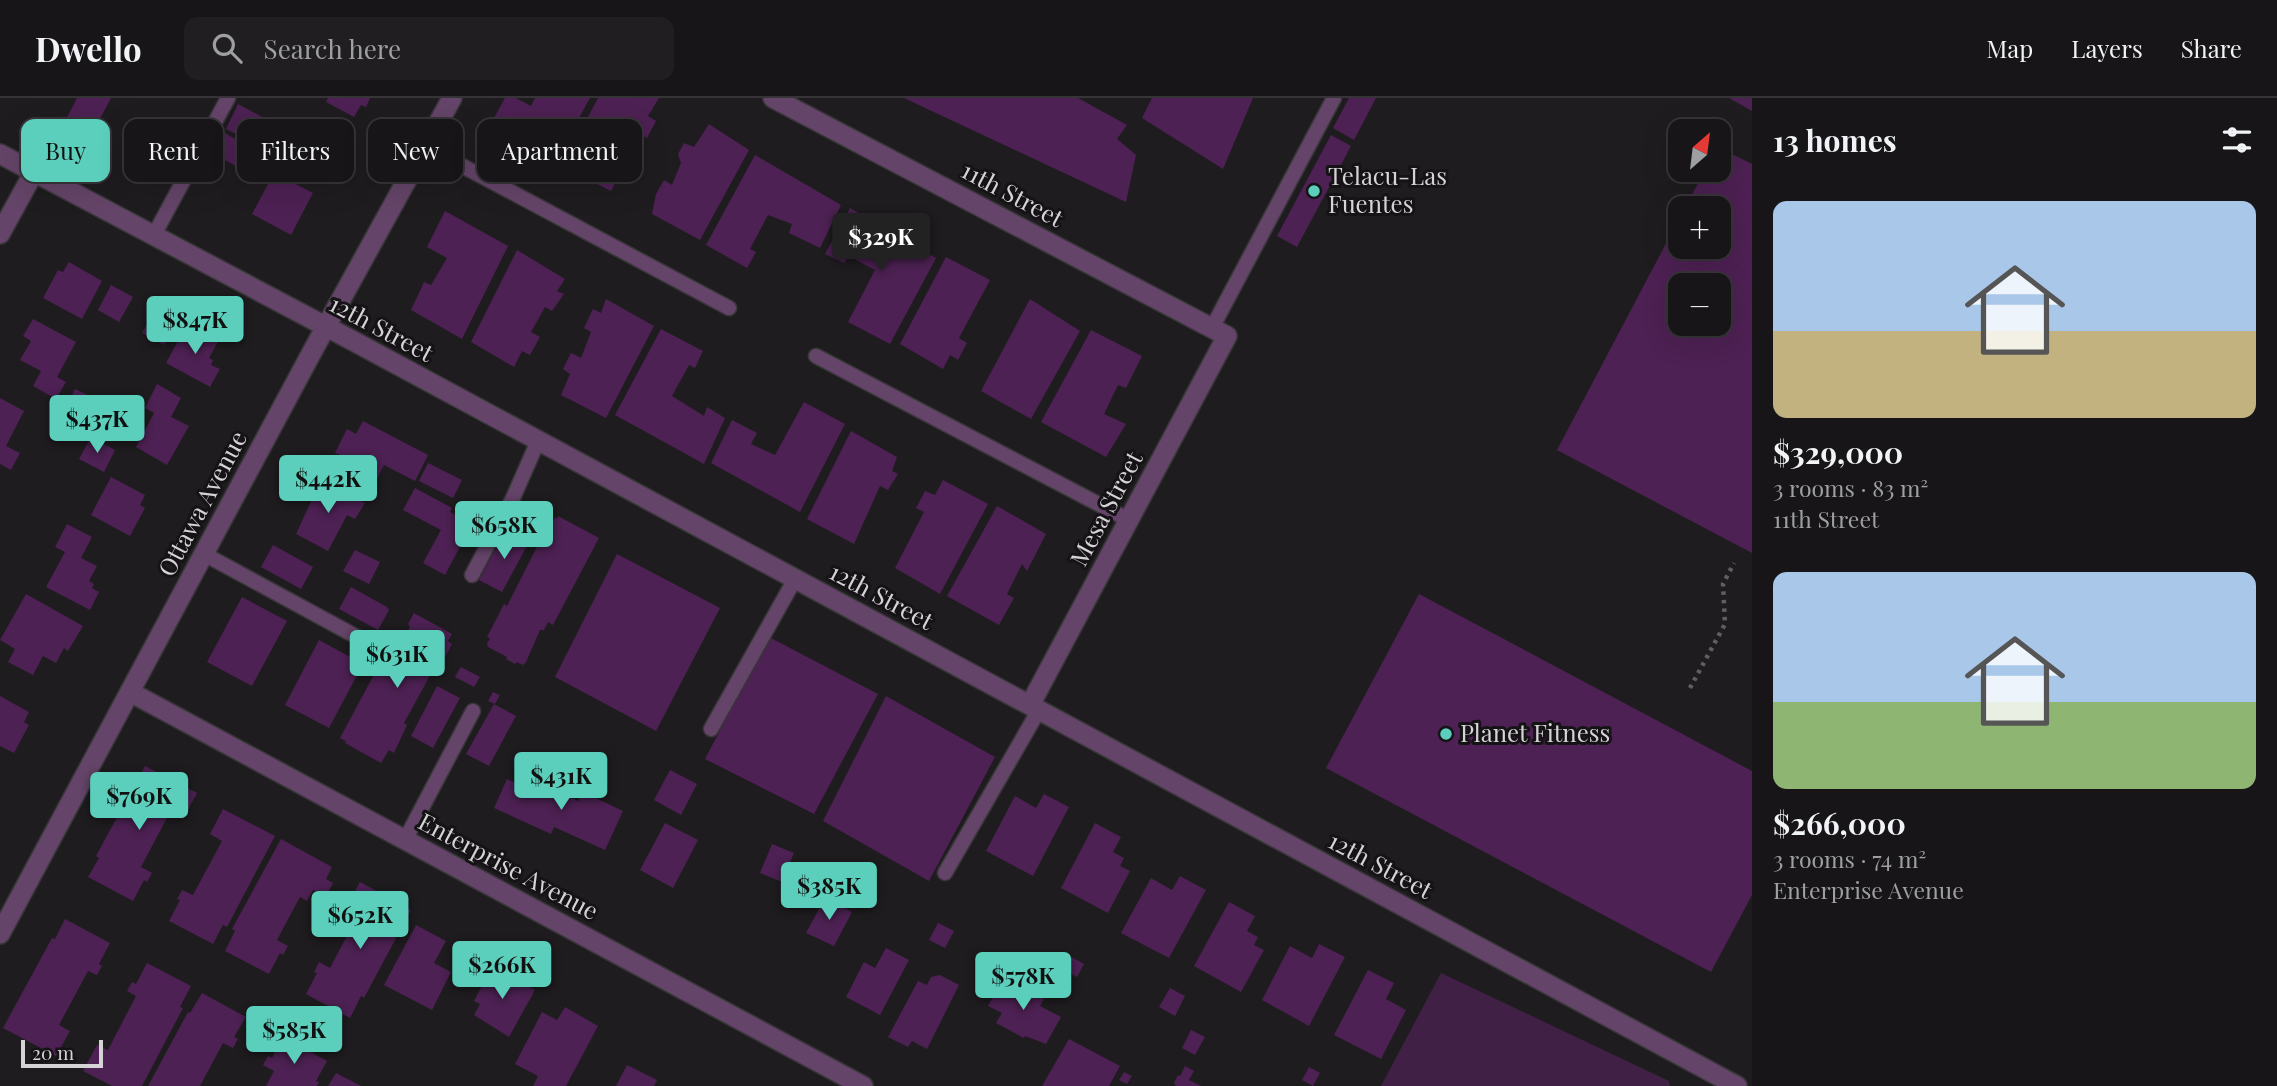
<!DOCTYPE html>
<html lang="en">
<head>
<meta charset="utf-8">
<style>
  :root { --surface:#171518; --page:#201e21; --text:#f1f3f6; --muted:#9e9fa2; --line:#363437; --accent:#5bcebc }
  body { margin:0; font-family:"Playfair Display",serif; background:var(--page); color:var(--text); height:100vh; display:flex; flex-direction:column; font-size:26px; white-space:nowrap }
  * { box-sizing:border-box; margin:0 }
  p { font-size:23px; color:var(--muted) }
  .icon { flex:none; width:38px; height:38px; fill:none; stroke:currentColor; stroke-width:2; stroke-linecap:round; stroke-linejoin:round }
  .map { position:relative; flex:1; overflow:hidden }
  .side { display:flex; flex-direction:column; background:var(--surface); width:525px }
  .side>* { flex:none }
  .guide { position:absolute; left:21px; top:21px; width:665px; height:63px; display:flex; gap:14px }
  .needle { width:46px; rotate:28deg }
  .fabs { position:absolute; left:1668px; top:21px; display:grid; gap:14px }
  .fabs a { display:grid; place-items:center; width:63px; height:63px; border-radius:14px; background:var(--surface); box-shadow:0 7px 28px #0002,0 0 0 2px var(--line); font-size:35px }
  .scale { position:absolute; left:21px; bottom:18px; width:82px; box-sizing:border-box; padding-left:7px; border:4px solid #d5d3d5; border-top:0; font-size:19px; line-height:24px; white-space:nowrap; color:#d5d3d5; -webkit-text-stroke:5px #161317; paint-order:stroke }
  .price { position:absolute; translate:-50% -60px; padding:0 16px; border-radius:7px; background:var(--accent); color:#111; font-size:23px; line-height:46px; filter:drop-shadow(0 2px 4px #0008) }
  .price::after { content:''; position:absolute; left:50%; top:42px; width:21px; height:16px; margin-left:-10px; background:inherit; clip-path:polygon(0 0,100% 0,50% 100%) }
  .price.current { background:#222; color:#fff }
  ul { padding:0; list-style:none }
  li { display:grid; align-content:center; gap:14px; height:371px; padding:0 21px }
  li span { display:grid; place-items:center; height:217px; border-radius:14px; color:#555 }
  li>.icon { margin-inline-start:auto }
  span .icon { width:126px; height:126px; fill:#fffc; stroke-width:1 }
  li b { font-size:30px }
  h2 { display:flex; justify-content:space-between; align-items:center; height:84px; padding:0 21px; font-size:30px }
  .tag { padding:0 24px; border-radius:14px; background:var(--surface); box-shadow:0 7px 28px #0002,0 0 0 2px var(--line); font-size:24px; line-height:63px }
  .tag.current { background:var(--accent); color:#111 }
  header { display:flex; align-items:center; gap:42px; box-sizing:border-box; height:98px; padding:0 35px; background:var(--surface); border-bottom:2px solid var(--line) }
  header strong { font-size:33px }
  nav { display:flex; gap:38px; margin-inline-start:auto; font-size:24px }
  .search { width:490px; height:63px; background:var(--page); display:flex; align-items:center; gap:18px; box-sizing:border-box; padding:0 24px; border-radius:14px; color:var(--muted); font-size:26px }
  main { display:flex; flex:1; min-height:0 }
  .map>svg:first-child { display:block }
</style>
</head>
<body>
<header>
<strong>Dwello</strong>
<div class="search"><svg class="icon" aria-label="search" viewBox="0 0 24 24"><circle cx="10" cy="10" r="6"/><path d="M15 15l6 6"/></svg>Search here</div>
<nav><a>Map</a><a>Layers</a><a>Share</a></nav>
</header>
<main>
<div class="map">
<svg width="1752" height="988" viewBox="0 0 1752 988">
  <rect width="100%" height="100%" fill="#1f1c20"/>
  <path fill="#402044" d="M1441 875 1669 983 1670 988H1381Z"/>
  <path fill="#4d2153" fill-rule="evenodd" d="M77 0H111L94 32 96 34 90 41 63 27Z
    M328 0H370L366 9 361 7 354 19 326 4Z
    M505 0H516L531 8 535 0H590L553 67 488 31Z
    M598 0H659L648 18 656 23 647 40 640 36 625 59 636 65 626 84 617 81 611 93 562 68Z
    M904 0H1078L1127 27 1117 41 1136 57 1126 104Z
    M1152 0H1253L1223 71 1142 20Z
    M1349 0H1376L1354 42 1333 30Z
    M1729 0H1752V13Z
    M238 6 264 20 252 44 226 31Z
    M302 24 315 31 318 27 330 34 329 36 337 42 330 55 334 57 327 70 323 67 322 70 287 51Z
    M709 26 749 52 700 142 652 116 656 96 664 82 672 87 681 65 678 56 684 45 694 49Z
    M225 35 247 48 236 68 214 56Z
    M1331 37 1351 48 1297 149 1277 138Z
    M1718 49 1752 66V455L1557 352 1680 119V149H1718V110H1685L1705 72H1718ZM1680 187H1718V226H1680Z
    M755 57 841 107 820 150 789 135 792 126 768 117 750 151 756 154 747 170 706 147Z
    M274 75 313 95 291 137 252 116Z
    M850 110 936 160 890 246 848 224 875 172 849 158 844 165 825 156Z
    M445 113 508 148 462 241 411 212 424 184 431 187 447 160 427 149Z
    M517 152 565 181 557 193 564 196 552 213 545 209 531 234 540 239 530 257 522 253 514 269 471 244Z
    M946 159 990 182 959 240 967 245 958 262 950 257 943 271 900 246Z
    M69 164 102 183 82 221 43 200 58 172 63 174Z
    M111 187 133 199 119 224 98 212Z
    M606 201 654 228 606 320 561 297 570 276 563 271 571 255 581 260 591 234 584 230 593 211 601 215Z
    M1030 201 1080 233 1031 321 981 293Z
    M156 211 177 223 164 247 142 235Z
    M33 221 76 244 57 279 66 284 56 301 33 288 41 273 20 262 31 243 23 238Z
    M186 228 218 244 209 260 213 262 211 267 220 271 210 289 166 265Z
    M661 231 703 253 695 270 689 267 672 298 704 318 707 309 725 320 704 366 615 317Z
    M1091 232 1142 258 1126 290 1118 287 1104 316 1126 326 1106 359 1041 324Z
    M157 286 181 300 171 319 189 328 167 367 136 349 154 315 145 310Z
    M75 291 90 298 84 310 69 303Z
    M0 300 24 313 6 348 20 355 11 372 0 366Z
    M804 304 845 326 800 414 711 365 732 322 757 335 751 346 775 357Z
    M363 323 428 357 415 383 384 367 375 385 336 365 340 357 335 355 347 331 356 336Z
    M851 333 897 359 892 373 898 376 888 392 880 388 854 446 807 421Z
    M91 339 115 352 104 374 79 361Z
    M428 365 462 382 453 400 419 383Z
    M111 379 145 397 140 407 145 410 130 438 91 417Z
    M321 382 365 405 355 421 347 417 328 453 296 436Z
    M943 382 988 406 940 496 895 470 924 414 916 410 925 393 935 397Z
    M415 390 452 410 450 414 472 426 445 477 423 465 441 432 403 412Z
    M997 408 1046 436 1027 473 1022 466 1007 496 1014 500 999 527 947 498Z
    M558 418 599 440 553 527 548 524 544 532H540L526 564 523 567 517 564 515 566 506 561 507 559 488 549 487 546 490 540 487 539 504 506 507 508 543 437 545 438 555 419 557 421Z
    M67 426 92 439 81 460 97 468 89 483 94 486 92 490 99 494 90 512 46 489 65 454 55 449Z
    M506 432 529 444 502 494 479 482Z
    M273 447 313 469 301 491 261 469Z
    M355 452 380 464 369 486 343 473Z
    M617 456 720 510 656 633 555 579Z
    M351 489 387 509 389 512 378 532 339 511Z
    M26 496 83 528 68 553 64 550 56 565 43 558 33 577 8 564 15 551 0 542Z
    M1419 496 1752 673V797L1711 874 1326 670Z
    M242 499 287 523 252 588 207 564Z
    M414 515 452 536 448 543 452 546 436 576 432 574 404 625 407 627 394 655 389 652 381 665 345 645 346 643 340 640 385 556 391 559 395 551 398 550 410 529 408 526Z
    M769 539 878 596 814 716 705 661Z
    M319 542 363 566 329 630 285 607Z
    M461 569 480 579 474 589 455 579Z
    M437 588 460 600 433 650 411 638Z
    M493 594 500 597 495 606 488 603Z
    M0 598 29 614 24 624 29 627 14 655 0 648Z
    M886 598 995 659 929 783 823 723Z
    M494 606 516 618 489 668 466 656Z
    M145 668 197 695 183 721 170 714 141 769 152 775 147 784 144 782 133 803 88 779 99 760 96 758Z
    M670 672 697 686 681 717 654 702Z
    M507 681 535 694 539 685 578 703 583 694 623 713 605 752 554 729 551 736 494 710Z
    M1044 696 1069 709 1033 778 986 753 1015 698 1036 710Z
    M223 711 275 738 227 829 223 827 213 846 169 823 180 802 177 801 182 792 193 797 222 743 210 736Z
    M665 725 698 742 673 790 640 772Z
    M1095 725 1121 739 1113 754 1124 760 1120 768 1130 773 1108 815 1061 790Z
    M281 741 332 769 326 781 333 785 327 796 313 792 307 803 300 799 277 842 288 848 283 857 280 855 269 876 225 853 235 833 232 831Z
    M772 746 794 755 782 784 760 775Z
    M1180 778 1206 792 1169 860 1121 835 1151 780 1172 792Z
    M360 784 411 812 364 900 361 898 350 920 306 896 317 875 314 874 319 864 330 870 359 815 346 809Z
    M825 800 852 814 834 848 806 835Z
    M1229 804 1255 818 1247 833 1258 839 1254 847 1264 852 1241 894 1194 868Z
    M65 821 110 845 99 866 102 868 97 877 88 873 59 927 70 933 56 958 3 930 52 840 55 841Z
    M938 825 954 833 945 850 929 842Z
    M416 827 446 843 434 865 451 874 432 912 384 887Z
    M1319 846 1345 859 1309 928 1262 902 1290 848 1312 860Z
    M886 850 909 862 880 917 846 899 864 864 875 870Z
    M1065 855 1084 866 1077 879 1057 868Z
    M147 865 191 888 180 909 183 910 142 988H112L83 973 97 947 108 952 136 898 127 893 132 884 136 886Z
    M492 869 535 892 509 939 474 917 480 906 474 903Z
    M1368 872 1394 885 1386 901 1406 912 1381 961 1334 937Z
    M940 877 959 887 927 951 912 943 908 949 888 939 918 883 927 887 931 879Z
    M1003 880 1044 901 1040 908 1061 919 1046 946 1025 938 1024 940 996 925 1002 915 988 908Z
    M1170 890 1185 898 1175 918 1159 909Z
    M202 895 246 919 234 939 238 941 233 950 223 945 200 988H148L188 914 190 915Z
    M565 909 598 928 566 988H533L538 978 515 966 542 914 557 922Z
    M1191 932 1205 939 1195 957 1182 950Z
    M283 939 327 963 316 983 319 984 317 988H266L274 973 263 967 268 958 272 960Z
    M1069 941 1120 968 1109 988H1042Z
    M627 967 657 982 654 988H616Z
    M1185 968 1194 973 1189 982 1201 988H1176L1174 985 1178 977 1180 978Z
    M1309 969 1320 975 1313 988 1302 982Z
    M1124 974 1132 978 1127 986 1119 982Z
    M336 975 361 988H328Z"/>
  <g fill="none" stroke-linecap="round" stroke-linejoin="round">
    <defs>
      <path id="service" d="M425 48 729 210
        M154 137 228 0
        M1212 230 1334 0
        M816 258 1129 422
        M204 456 370 546
        M472 477 513 400 538 343
        M711 631 795 481
        M405 742 473 613
        M945 775 1039 612"/>
      <path id="minor" d="M773 0 1227 238 1030 607
        M0 56 357 245 1737 988
        M0 136 34 74
        M130 594 863 988"/>
      <path id="tertiary" d="M0 836 312 254 452 0"/>
    </defs>
    <use href="#service" stroke="#383639" stroke-width="17"/>
    <use href="#minor" stroke="#383639" stroke-width="22"/>
    <use href="#tertiary" stroke="#383639" stroke-width="22"/>
    <path stroke="#615e61" stroke-width="4.5" stroke-dasharray="3.5 5" stroke-linecap="butt" d="M1690 590 1725 526 1723 486 1734 465"/>
    <use href="#service" stroke="#644468" stroke-width="14"/>
    <use href="#minor" stroke="#644468" stroke-width="19"/>
    <use href="#tertiary" stroke="#644468" stroke-width="19"/>
  </g>
  <g fill="#5bcebc" stroke="#161317" stroke-width="2.5">
    <circle cx="1314" cy="93" r="7"/>
    <circle cx="1446" cy="636" r="7"/>
  </g>
  <g text-anchor="middle" stroke-width="6" stroke-linejoin="round" paint-order="stroke">
    <g font-size="24" fill="#d5d3d5" stroke="#161317" text-anchor="start">
      <text x="1328" y="87">Telacu-Las<tspan x="1328" dy="28">Fuentes</tspan></text>
      <text x="1460" y="644">Planet Fitness</text>
    </g>
    <g font-size="24" fill="#d5d3d5" stroke="#161317">
      <text transform="translate(1012 97) rotate(28)" y="8">11th Street</text>
      <text transform="translate(381 231) rotate(28)" y="8">12th Street</text>
      <text transform="translate(203 406) rotate(-62)" y="8">Ottawa Avenue</text>
      <text transform="translate(1107 411) rotate(-62)" y="8">Mesa Street</text>
      <text transform="translate(881 499) rotate(28)" y="8">12th Street</text>
      <text transform="translate(1380 768) rotate(28)" y="8">12th Street</text>
      <text transform="translate(508 769) rotate(28)" y="8">Enterprise Avenue</text>
    </g>
  </g>
</svg>
<div class="fabs">
<a><svg class="needle" viewBox="-14 -14 28 28"><path d="M0-13l5 13h-10z" fill="#e53935"/><path d="M0 13l5-13h-10z" fill="#9e9fa2"/></svg></a>
<a>+</a>
<a>−</a>
</div>
<div class="scale">20 m</div>
<b class="price current" style="left:881px;top:175px">$329K</b>
<b class="price" style="left:195px;top:258px">$847K</b>
<b class="price" style="left:97px;top:357px">$437K</b>
<b class="price" style="left:328px;top:417px">$442K</b>
<b class="price" style="left:504px;top:463px">$658K</b>
<b class="price" style="left:397px;top:592px">$631K</b>
<b class="price" style="left:561px;top:714px">$431K</b>
<b class="price" style="left:139px;top:734px">$769K</b>
<b class="price" style="left:829px;top:824px">$385K</b>
<b class="price" style="left:360px;top:853px">$652K</b>
<b class="price" style="left:502px;top:903px">$266K</b>
<b class="price" style="left:1023px;top:914px">$578K</b>
<b class="price" style="left:294px;top:968px">$585K</b>
<div class="guide">
<a class="tag current">Buy</a>
<a class="tag">Rent</a>
<a class="tag">Filters</a>
<a class="tag">New</a>
<a class="tag">Apartment</a>
</div>
</div>
<section class="side">
<h2>13 homes<svg class="icon" aria-label="filters" viewBox="0 0 24 24"><path d="M4 7h16M4 17h16"/><circle cx="9" cy="7" r="2"/><circle cx="15" cy="17" r="2"/></svg></h2>
<ul>
<li><span style="background:linear-gradient(#a9c7e8 60%,#c2b280 0)"><svg class="icon" aria-label="home" viewBox="0 0 24 24"><path d="M3 11l9-7 9 7M6 9v11h12V9"/></svg></span><div><b>$329,000</b><p>3 rooms · 83 m²</p><p>11th Street</p></div></li>
<li><span style="background:linear-gradient(#a9c7e8 60%,#8fb573 0)"><svg class="icon" aria-label="home" viewBox="0 0 24 24"><path d="M3 11l9-7 9 7M6 9v11h12V9"/></svg></span><div><b>$266,000</b><p>3 rooms · 74 m²</p><p>Enterprise Avenue</p></div></li>
</ul>
</section>
</main>
</body>
</html>
